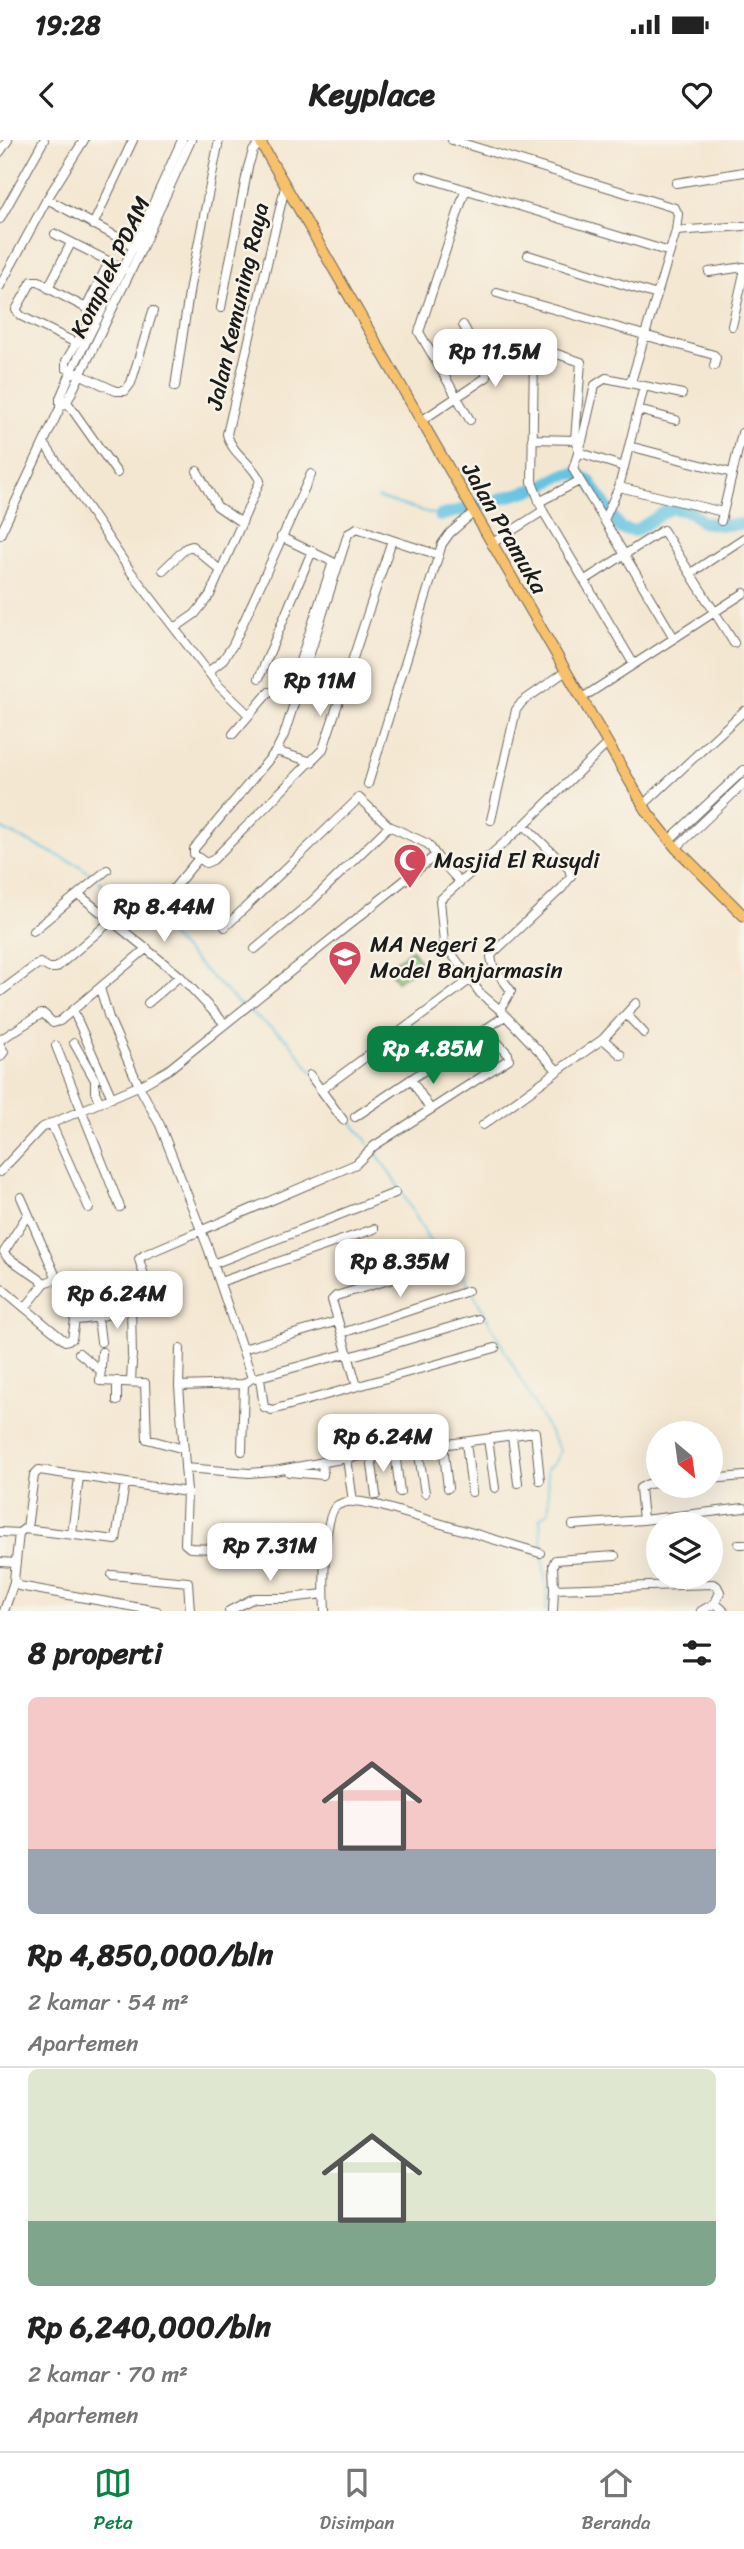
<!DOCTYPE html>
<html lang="id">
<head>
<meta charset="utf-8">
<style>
  :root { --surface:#fff; --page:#f2f2f2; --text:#222; --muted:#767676; --line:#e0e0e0; --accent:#0b8043 }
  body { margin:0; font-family:Sriracha,sans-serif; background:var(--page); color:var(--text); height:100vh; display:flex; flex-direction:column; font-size:26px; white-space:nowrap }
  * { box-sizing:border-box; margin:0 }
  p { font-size:23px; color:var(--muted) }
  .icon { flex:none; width:38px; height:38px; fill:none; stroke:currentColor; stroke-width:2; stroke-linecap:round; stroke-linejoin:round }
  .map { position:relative; height:1471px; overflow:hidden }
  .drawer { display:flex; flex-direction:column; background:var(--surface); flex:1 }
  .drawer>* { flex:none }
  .needle { width:46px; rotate:151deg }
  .controls { position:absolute; left:646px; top:1281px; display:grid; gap:14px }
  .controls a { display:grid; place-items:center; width:77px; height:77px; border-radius:50%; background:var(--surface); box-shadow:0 7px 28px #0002; font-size:35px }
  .price { position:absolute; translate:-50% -60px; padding:0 16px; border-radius:14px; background:#fff; color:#222; font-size:23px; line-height:46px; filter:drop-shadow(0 2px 4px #0008) }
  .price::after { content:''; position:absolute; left:50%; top:42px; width:21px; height:16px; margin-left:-10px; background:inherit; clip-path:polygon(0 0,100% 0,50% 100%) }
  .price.selected { background:var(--accent); color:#fff }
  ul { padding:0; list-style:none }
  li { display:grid; align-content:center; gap:14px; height:371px; padding:0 28px }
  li+li { border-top:2px solid var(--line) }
  li span { display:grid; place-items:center; height:217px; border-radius:10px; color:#555 }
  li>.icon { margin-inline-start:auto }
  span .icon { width:126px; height:126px; fill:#fffc; stroke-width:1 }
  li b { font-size:30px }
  h2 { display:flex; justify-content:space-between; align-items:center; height:84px; padding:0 28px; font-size:30px }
  .status { display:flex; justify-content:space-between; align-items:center; height:49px; padding:0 35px; background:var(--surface); direction:ltr }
  .status svg { height:19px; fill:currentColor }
  header { display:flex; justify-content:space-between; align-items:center; height:91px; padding:0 28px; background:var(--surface); font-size:32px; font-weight:700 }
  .menu { display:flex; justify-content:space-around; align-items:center; height:98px; border-top:2px solid var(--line); background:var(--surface); font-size:19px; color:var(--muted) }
  .menu a { display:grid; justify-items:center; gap:4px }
  .menu .selected { color:var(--accent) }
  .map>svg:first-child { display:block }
</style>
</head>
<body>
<div class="status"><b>19:28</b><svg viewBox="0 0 49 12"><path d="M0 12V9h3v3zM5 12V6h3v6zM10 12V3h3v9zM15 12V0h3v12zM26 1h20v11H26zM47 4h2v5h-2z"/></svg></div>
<header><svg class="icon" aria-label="back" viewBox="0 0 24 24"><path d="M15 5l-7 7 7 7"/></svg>Keyplace<svg class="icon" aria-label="heart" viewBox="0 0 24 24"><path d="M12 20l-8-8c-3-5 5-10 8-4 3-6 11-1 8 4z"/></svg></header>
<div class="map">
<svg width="744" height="1471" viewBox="0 0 744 1471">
  <rect width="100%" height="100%" fill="#f7f3e8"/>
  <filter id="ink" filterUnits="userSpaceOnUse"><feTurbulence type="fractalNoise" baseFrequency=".0143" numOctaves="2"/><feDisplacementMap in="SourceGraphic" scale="14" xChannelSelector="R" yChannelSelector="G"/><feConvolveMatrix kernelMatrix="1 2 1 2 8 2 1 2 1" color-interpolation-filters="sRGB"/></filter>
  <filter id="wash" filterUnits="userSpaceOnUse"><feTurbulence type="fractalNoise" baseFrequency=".00686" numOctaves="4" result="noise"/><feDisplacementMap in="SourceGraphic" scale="28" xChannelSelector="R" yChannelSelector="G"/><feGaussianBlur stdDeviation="1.57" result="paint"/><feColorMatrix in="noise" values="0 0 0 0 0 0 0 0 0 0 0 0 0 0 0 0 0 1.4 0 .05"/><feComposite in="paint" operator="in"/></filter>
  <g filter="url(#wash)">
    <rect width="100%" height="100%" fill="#f4e7d1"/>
    <path fill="#87c77e" stroke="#52724d" stroke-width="2" d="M412 810 422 824 397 841 387 827Z"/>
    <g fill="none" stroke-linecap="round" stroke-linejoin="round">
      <path stroke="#65c4e3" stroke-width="2" d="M378 358 440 376
        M0 688 80 726 95 738
        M99 741 168 794 242 867
        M247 870 288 900 313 933
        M329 954 369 1004
        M375 1011 400 1049 435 1110 453 1116 560 1311 555 1322 547 1329 549 1371 540 1378 542 1411
        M543 1417 547 1462 545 1471"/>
      <path stroke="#65c4e3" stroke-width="12" d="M440 376 538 348 563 335 577 333 590 342 621 389 635 391 671 368 691 372 702 382 722 385 744 384"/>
    </g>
  </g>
  <g filter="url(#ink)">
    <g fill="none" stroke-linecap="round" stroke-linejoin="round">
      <defs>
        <path id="minor" d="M452 0 675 68 678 74 676 91 631 242
          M0 12 8 0
          M421 36 670 112
          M676 43 744 32
          M465 51 419 192 470 280
          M47 59 136 107
          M0 79 44 0
          M93 85 133 0
          M676 91 744 86
          M55 94 124 129
          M71 103 48 148 39 141H32L16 170 21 176 76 203
          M528 115 657 155
          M109 122 86 168 91 178 66 221V228L116 251H125L131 243 153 171
          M709 132 744 127
          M0 146 47 59 84 0
          M48 148 86 168
          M497 153 714 215 716 218 714 226
          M221 168 248 27 253 11 260 2
          M732 186 744 133
          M606 238 644 246 619 347 604 380 573 329 582 301 595 245Z
          M644 246 682 254
          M175 247 190 146 219 0
          M62 259 67 262 117 333
          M60 268V258L72 230 134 106 182 0
          M638 270 676 280
          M421 281 487 237 482 219 463 185
          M532 299 578 300
          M44 303 131 432 219 546 249 575
          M629 306 732 333
          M579 310 575 300 581 222 554 213 539 211 534 215 532 342 543 371 633 523
          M578 312 624 327
          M197 331 217 366 242 383
          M619 347 723 372
          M539 362 579 341
          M604 380 674 498
          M721 381 742 293
          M0 395 60 268 67 262 141 110 191 0
          M281 397 333 422 288 557
          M491 404 543 371
          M163 430 186 408 192 406 220 430
          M691 433 744 398
          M585 440 663 390 734 503
          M175 488 195 474 210 455 260 341C253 323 232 315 227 294L285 47
          M208 532 222 521 233 505 311 334
          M259 538 312 411
          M582 558 744 453
          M233 594 269 552
          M276 611 312 622
          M368 644 442 404 450 393 473 373
          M643 665 744 571
          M491 680 516 570 522 562 566 531
          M669 700 744 630
          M676 708 744 643
          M199 718 194 714V709L276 611 284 595 348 394 357 388 392 400
          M78 754 180 836 225 884
          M155 771 199 718 206 723 213 720 323 609 392 400 439 415
          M225 787 359 658 389 686 428 704 438 718
          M33 791 107 730
          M255 809 311 762 389 686
          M100 848 109 878 139 946 160 985 208 1108 252 1238 244 1244 242 1311
          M0 852 35 826 40 823 49 828H56L112 780
          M148 863 180 836
          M73 870 112 958
          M500 870 511 851 493 826 491 817 493 813 562 748 571 736 569 729 524 685
          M627 875 644 893
          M603 899 621 915
          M0 900 41 874H44L53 883 60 881 147 808
          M74 903 95 940V952L100 963
          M0 905 4 912 0 917
          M56 906 120 1067
          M556 932 603 899 636 863
          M310 935 343 980
          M411 939 430 969
          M321 950 471 839
          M355 977 505 876
          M51 983 89 1068
          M483 985 555 933 556 929 500 870 480 853 444 803 440 760 524 685 608 603
          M0 1032 41 988 145 943 168 930 431 719 438 718 459 741
          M21 1057 75 1180C98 1179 125 1171 144 1157L147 1145 139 1119 144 1115 356 1024 374 1006 509 919 508 914 486 890
          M28 1074 4 1112 7 1117 45 1143 57 1138
          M213 1124 395 1053
          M220 1142 374 1089
          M0 1147 25 1168 45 1143
          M131 1165 132 1217
          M25 1168 65 1201 72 1199 75 1180
          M98 1178 101 1202
          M342 1193 468 1151
          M180 1209 179 1246 187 1352 185 1404 190 1408 292 1412
          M243 1209 338 1181
          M102 1212 100 1241 145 1243 147 1299 184 1309
          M79 1213 101 1231
          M349 1217 478 1179
          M255 1238 348 1213
          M260 1239 264 1267 272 1270 495 1208
          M131 1242 132 1222
          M179 1246 244 1244
          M357 1246 332 1160 336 1156 435 1126
          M117 1261V1241
          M512 1296 518 1343
          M488 1299 495 1348
          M466 1302 472 1352
          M443 1305 448 1348
          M418 1309 425 1353
          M395 1312 400 1352
          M371 1316 376 1355
          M347 1318 353 1362
          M185 1328 249 1333 274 1331 347 1318 535 1292 540 1340
          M289 1332 323 1335 322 1322
          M710 1339 744 1336
          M125 1343 116 1400 24 1389 19 1393 14 1440 19 1446 157 1471
          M643 1380 640 1348 648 1344 658 1343
          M573 1385 643 1380 744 1368
          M27 1388 34 1335 39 1330 187 1352
          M0 1392 19 1393
          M72 1394 79 1337
          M739 1404H744
          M615 1416 555 1420 553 1425 554 1449 713 1444 717 1446 720 1452 715 1463 724 1471
          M0 1422 16 1423
          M112 1435 188 1442 190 1471
          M4 1471 14 1442
          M229 1471 254 1458H289L324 1454
          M325 1471C324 1454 322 1372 338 1365 351 1358 367 1363 381 1366L540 1413
          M553 1471 554 1449
          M701 1471 715 1463"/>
        <path id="major" d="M259 0 648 673 676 708 744 776"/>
      </defs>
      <use href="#minor" stroke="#68635b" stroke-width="10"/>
      <use href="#major" stroke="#68635b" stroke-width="12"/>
      <use href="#minor" stroke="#fff" stroke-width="8"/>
      <use href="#major" stroke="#f7c06b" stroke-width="10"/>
    </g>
  </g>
  <defs>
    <symbol id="mosque-pin" viewBox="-11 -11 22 30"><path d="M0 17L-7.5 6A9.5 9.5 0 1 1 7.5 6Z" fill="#d1495b" stroke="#f7f3e8"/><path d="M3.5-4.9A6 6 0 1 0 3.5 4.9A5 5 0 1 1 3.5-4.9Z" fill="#fff"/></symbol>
    <symbol id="school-pin" viewBox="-11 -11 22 30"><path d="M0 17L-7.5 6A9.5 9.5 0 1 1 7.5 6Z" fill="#d1495b" stroke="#f7f3e8"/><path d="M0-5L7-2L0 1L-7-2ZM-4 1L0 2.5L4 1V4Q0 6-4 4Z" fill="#fff"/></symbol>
  </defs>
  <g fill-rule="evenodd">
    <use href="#mosque-pin" x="391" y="701" width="38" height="52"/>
    <use href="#school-pin" x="326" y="798" width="38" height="52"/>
  </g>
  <g text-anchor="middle" stroke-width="5" stroke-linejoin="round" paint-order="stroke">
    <g font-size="23" fill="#1c1c1c" stroke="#f7f3e8">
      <text transform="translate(110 127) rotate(-64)" y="8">Komplek PDAM</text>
      <text transform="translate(237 166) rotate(-77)" y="8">Jalan Kemuning Raya</text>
      <text transform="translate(505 388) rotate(60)" y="8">Jalan Pramuka</text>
    </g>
    <g font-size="23" fill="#1c1c1c" stroke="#f7f3e8" text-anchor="start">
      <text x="434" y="728">Masjid El Rusydi</text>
      <text x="370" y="812">MA Negeri 2<tspan x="370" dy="26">Model Banjarmasin</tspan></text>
    </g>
  </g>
</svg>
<div class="controls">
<a><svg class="needle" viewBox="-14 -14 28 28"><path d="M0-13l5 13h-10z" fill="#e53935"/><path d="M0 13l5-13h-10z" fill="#767676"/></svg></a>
<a><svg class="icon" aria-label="layers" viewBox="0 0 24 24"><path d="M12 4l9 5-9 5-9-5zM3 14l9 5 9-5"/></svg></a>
</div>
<b class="price" style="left:495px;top:249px">Rp 11.5M</b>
<b class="price" style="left:320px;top:578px">Rp 11M</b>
<b class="price" style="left:164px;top:804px">Rp 8.44M</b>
<b class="price selected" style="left:433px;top:946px">Rp 4.85M</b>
<b class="price" style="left:400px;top:1159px">Rp 8.35M</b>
<b class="price" style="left:117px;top:1191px">Rp 6.24M</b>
<b class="price" style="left:383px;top:1334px">Rp 6.24M</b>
<b class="price" style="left:270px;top:1443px">Rp 7.31M</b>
</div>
<section class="drawer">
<h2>8 properti<svg class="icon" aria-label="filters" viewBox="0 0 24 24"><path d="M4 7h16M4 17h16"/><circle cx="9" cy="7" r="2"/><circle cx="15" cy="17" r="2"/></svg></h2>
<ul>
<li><span style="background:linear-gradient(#f6c9c9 70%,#9aa5b1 0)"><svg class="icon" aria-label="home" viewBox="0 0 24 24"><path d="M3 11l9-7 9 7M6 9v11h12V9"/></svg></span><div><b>Rp 4,850,000/bln</b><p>2 kamar · 54 m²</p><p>Apartemen</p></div></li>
<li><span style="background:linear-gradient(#dfe7d0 70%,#7fa58c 0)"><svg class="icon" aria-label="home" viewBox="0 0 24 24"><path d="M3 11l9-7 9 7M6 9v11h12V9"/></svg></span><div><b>Rp 6,240,000/bln</b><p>2 kamar · 70 m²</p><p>Apartemen</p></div></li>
</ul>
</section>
<nav class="menu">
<a class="selected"><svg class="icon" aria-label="map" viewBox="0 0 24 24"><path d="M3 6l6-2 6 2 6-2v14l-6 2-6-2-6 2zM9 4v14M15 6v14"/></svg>Peta</a>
<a><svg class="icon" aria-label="saved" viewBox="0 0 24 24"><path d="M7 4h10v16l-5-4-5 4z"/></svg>Disimpan</a>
<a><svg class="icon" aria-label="home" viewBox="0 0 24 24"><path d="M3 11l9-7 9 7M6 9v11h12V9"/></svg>Beranda</a>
</nav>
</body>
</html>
